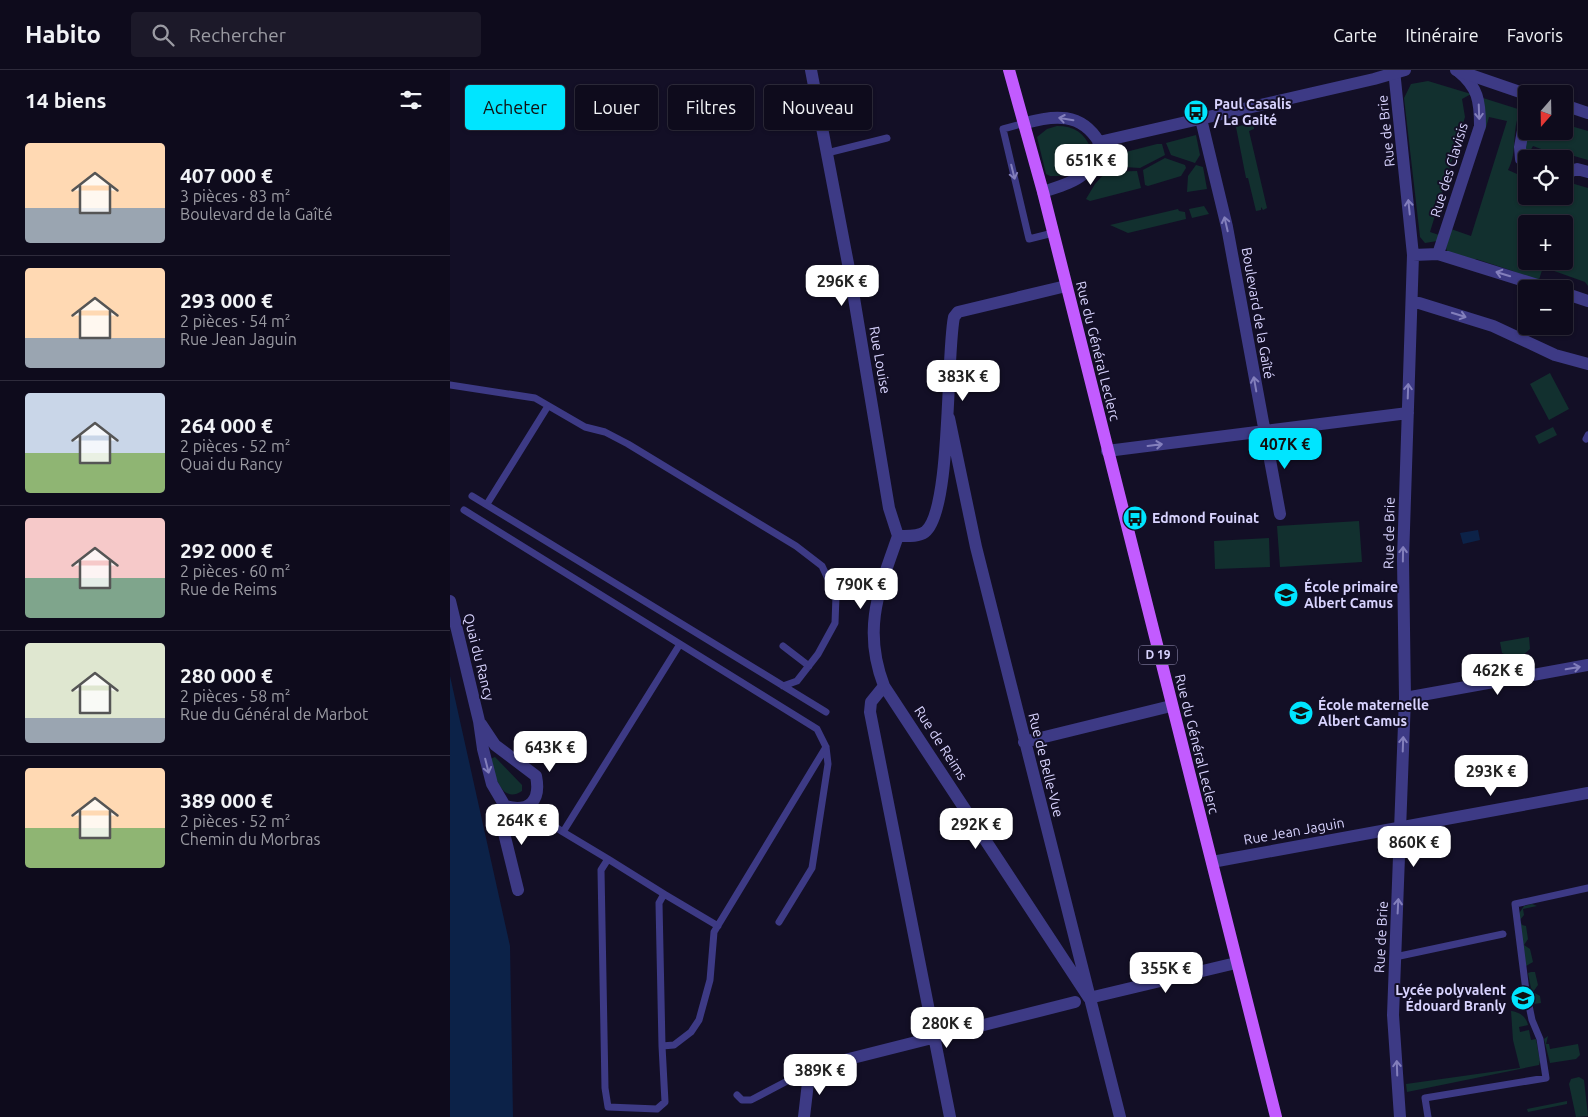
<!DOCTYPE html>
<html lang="fr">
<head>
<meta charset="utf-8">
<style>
  :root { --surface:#0e0b1c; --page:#1c1929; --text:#f1f3f6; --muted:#9b9ba3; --line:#2e2b3b; --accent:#00e5ff }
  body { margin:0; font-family:Ubuntu,sans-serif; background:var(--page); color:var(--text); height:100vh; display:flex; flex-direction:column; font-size:19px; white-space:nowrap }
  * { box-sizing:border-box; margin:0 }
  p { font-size:16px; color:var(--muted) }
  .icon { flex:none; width:28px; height:28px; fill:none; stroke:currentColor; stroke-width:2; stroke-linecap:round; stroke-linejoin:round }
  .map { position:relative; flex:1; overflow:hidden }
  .drawer { display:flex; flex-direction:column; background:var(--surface); width:450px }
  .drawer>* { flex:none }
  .guide { position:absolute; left:15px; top:15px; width:475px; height:45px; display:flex; gap:10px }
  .needle { width:32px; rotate:200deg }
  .fabs { position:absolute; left:1068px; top:15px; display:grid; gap:10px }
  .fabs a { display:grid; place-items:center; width:55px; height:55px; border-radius:5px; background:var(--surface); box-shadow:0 1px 4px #0004,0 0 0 1px var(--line); font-size:25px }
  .price { position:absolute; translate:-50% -42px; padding:0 11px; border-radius:10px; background:#fff; color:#222; font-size:16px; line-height:32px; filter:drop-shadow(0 1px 2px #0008) }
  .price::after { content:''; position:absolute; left:50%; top:30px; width:15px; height:11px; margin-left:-8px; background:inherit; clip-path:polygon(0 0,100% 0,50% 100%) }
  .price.selected { background:var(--accent); color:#111 }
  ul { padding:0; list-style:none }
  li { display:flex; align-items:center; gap:15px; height:125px; padding:0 25px }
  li+li { border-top:1px solid var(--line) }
  li span { display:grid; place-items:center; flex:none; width:140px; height:100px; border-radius:5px; color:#555 }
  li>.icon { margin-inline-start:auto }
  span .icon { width:60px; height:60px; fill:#fffc; stroke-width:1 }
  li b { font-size:21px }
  h2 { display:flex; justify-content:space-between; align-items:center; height:60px; padding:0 25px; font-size:21px }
  .tag { padding:0 18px; border-radius:5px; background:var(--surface); box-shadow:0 1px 4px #0004,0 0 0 1px var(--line); font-size:18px; line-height:45px }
  .tag.selected { background:var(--accent); color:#111 }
  header { display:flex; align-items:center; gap:30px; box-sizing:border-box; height:70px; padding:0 25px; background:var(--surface); border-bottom:1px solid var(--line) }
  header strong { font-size:24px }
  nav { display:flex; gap:28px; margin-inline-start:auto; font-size:18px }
  .search { width:350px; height:45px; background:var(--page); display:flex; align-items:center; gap:12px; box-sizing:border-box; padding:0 18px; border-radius:5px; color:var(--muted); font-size:19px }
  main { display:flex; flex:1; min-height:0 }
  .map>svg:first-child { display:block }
</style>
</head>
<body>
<header>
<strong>Habito</strong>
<div class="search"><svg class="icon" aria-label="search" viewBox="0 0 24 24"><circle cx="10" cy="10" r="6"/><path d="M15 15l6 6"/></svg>Rechercher</div>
<nav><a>Carte</a><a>Itinéraire</a><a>Favoris</a></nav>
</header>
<main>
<section class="drawer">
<h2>14 biens<svg class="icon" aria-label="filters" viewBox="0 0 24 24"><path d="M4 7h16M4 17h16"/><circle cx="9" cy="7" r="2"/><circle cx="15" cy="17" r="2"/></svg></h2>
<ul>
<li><span style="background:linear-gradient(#ffd9b3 65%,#9aa5b1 0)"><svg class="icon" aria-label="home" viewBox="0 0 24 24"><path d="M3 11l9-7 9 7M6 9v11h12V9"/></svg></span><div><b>407 000 €</b><p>3 pièces · 83 m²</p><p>Boulevard de la Gaîté</p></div></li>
<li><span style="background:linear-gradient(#ffd9b3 70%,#9aa5b1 0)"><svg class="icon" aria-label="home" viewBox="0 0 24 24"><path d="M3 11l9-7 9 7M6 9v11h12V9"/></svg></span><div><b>293 000 €</b><p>2 pièces · 54 m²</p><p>Rue Jean Jaguin</p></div></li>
<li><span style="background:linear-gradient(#c9d6e8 60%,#8fb573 0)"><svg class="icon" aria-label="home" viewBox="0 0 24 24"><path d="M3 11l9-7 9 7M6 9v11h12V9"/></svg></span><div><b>264 000 €</b><p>2 pièces · 52 m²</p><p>Quai du Rancy</p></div></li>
<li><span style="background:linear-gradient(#f6c9c9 60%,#7fa58c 0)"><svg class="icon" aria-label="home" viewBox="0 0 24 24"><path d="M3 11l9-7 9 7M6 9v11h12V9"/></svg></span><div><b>292 000 €</b><p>2 pièces · 60 m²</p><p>Rue de Reims</p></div></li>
<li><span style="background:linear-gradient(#dfe7d0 75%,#9aa5b1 0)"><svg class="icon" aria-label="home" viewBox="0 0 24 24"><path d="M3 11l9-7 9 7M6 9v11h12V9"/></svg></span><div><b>280 000 €</b><p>2 pièces · 58 m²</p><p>Rue du Général de Marbot</p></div></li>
<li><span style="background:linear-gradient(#ffd9b3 60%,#8fb573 0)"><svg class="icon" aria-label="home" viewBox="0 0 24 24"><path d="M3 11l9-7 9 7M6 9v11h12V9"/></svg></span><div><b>389 000 €</b><p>2 pièces · 52 m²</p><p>Chemin du Morbras</p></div></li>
</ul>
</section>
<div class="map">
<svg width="1138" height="1047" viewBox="0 0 1138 1047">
  <rect width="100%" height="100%" fill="#130f26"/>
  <path fill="#12302f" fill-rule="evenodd" d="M978 11 1021 24 1012 29 1015 47 980 162 989 165 987 171 975 173 970 167 954 28 961 14Z
    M1033 28 1068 39 1070 42C1061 61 1068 82 1058 100L1076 108V126H1114V121H1117L1121 113 1138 118V216L1135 212 1093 197 1088 213 1063 201 1026 189 1022 192 997 181 996 178 1001 159 1021 166 1057 51 1039 47 1035 61ZM1076 154H1114V191H1076Z
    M803 52 804 59 799 61 817 138 813 140 811 137V140L806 141 798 108H796L786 57Z
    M1114 54 1138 61V90L1124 86 1121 90 1083 76 1079 83 1076 80V61H1114Z
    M607 56C624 56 635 63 641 79 635 101 622 107 600 106L596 104 587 67 597 59Z
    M746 65 750 85 745 93 721 85 716 73Z
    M707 74H712L715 85 690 98 659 96V91L664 85Z
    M715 88 735 95 736 98 731 106 698 116 695 115 693 100Z
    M746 95 753 97 757 119 737 122 738 106Z
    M687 101 691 118 640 131 636 129 645 114 656 102Z
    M754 136 759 144 742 148 739 139Z
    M728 139 729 141 735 142 736 149 678 163 660 155Z
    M1100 303 1119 339 1099 350 1080 314Z
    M1103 357 1107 365 1089 374 1085 366Z
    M909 451 912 492 830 497 827 456Z
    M819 468 820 497 765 499 764 471Z
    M1079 567 1080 579C1069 589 1066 589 1052 583L1050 572Z
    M45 687 72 715V721C51 735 44 703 40 689Z
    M1082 834 1087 836 1073 839 1074 845 1070 850 1072 855 1076 856 1078 869 1074 875 1080 879 1083 892 1076 896 1068 845 1074 836Z
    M1081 902H1085L1088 915 1083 922 1090 926 1091 933 1084 934 1078 903Z
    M1061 941C1069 942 1076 946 1078 955L1069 957 1070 962 1079 960 1081 970 1086 969 1090 991 1089 995 957 1022 956 1014 1070 998 1063 970Z
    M1098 966 1096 974H1099L1100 979 1128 974 1130 985 1126 989 1100 993 1094 969Z
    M1129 1007 1134 1010 1138 1046 1126 1047 1119 1014 1121 1009Z
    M1117 1031V1034L1078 1042 1077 1039Z"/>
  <path fill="#0c2248" d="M1028 460 1030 470 1013 474 1010 463Z
    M0 606 60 876 63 1047H0Z"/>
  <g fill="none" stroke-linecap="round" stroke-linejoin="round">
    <path stroke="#3d3a85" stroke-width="7" d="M575 53 553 59 579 169 603 163
      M377 83 437 68
      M0 315 85 328 135 357 155 362 178 374 346 476 372 496 386 526 385 553 368 584 347 611 333 616
      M1136 369 1138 365
      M22 426 376 642
      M37 434 98 336
      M14 440 367 659 376 677 378 694 362 798 329 852
      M333 576 359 596
      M87 745 113 762
      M158 789 113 762 230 574
      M214 824 268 856
      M945 887 1053 864
      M212 976 209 833 214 824 158 789 151 800 155 1018 158 1037 207 1039 215 1032 212 976 224 975 241 962 249 950 260 910 264 862 376 677
      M287 1025 292 1030H301L341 1009
      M978 1047 975 1028 1096 1008 1090 969 1082 950 1076 921 1065 834 1138 818"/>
    <path stroke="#3d3a85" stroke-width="12" d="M361 0 400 204 439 438 448 466
      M944 0 963 185 953 489 955 628 943 945 950 1047
      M1076 44 1070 77 1071 89 1076 90
      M751 49 777 157 830 444
      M1114 104 1127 99 1138 102
      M988 184 1030 56C1030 31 1028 17 1008 1
      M963 185 988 184 1100 219
      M1114 223 1138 231
      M962 233H969L1043 256 1105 285 1138 294
      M499 348 526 477 670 1047
      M657 381 958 343
      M448 466C429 520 412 559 434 616L639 928 786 893
      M448 466C457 466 468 467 475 462 502 441 496 285 504 247L508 242 616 216
      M0 531 29 651 33 679 42 714 55 736 54 763 68 820
      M434 616 421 632 420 642 500 1047
      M955 628 1138 595
      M31 654 45 675 86 706C91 730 80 743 55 736
      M574 672 721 636
      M762 792 1138 723
      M354 1047 359 1004 363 998 625 932"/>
    <path stroke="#3d3a85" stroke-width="12" d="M1006 0 1076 24
      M1114 35 1138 43
      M575 53C604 45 631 42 649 72 642 108 625 111 593 122
      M649 72 924 9 955 0"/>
    <path stroke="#c25bff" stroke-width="12" d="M559 0 593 122 826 1047"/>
  </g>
  <defs><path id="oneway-shaft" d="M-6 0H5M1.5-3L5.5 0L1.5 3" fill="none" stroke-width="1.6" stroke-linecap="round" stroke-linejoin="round" transform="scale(1.25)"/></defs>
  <g stroke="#837fbc">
    <use href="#oneway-shaft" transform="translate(1029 42) rotate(88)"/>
    <use href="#oneway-shaft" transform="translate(616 49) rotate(-171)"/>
    <use href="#oneway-shaft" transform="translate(563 102) rotate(76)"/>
    <use href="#oneway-shaft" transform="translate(959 137) rotate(-96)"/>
    <use href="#oneway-shaft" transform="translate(776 154) rotate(-103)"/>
    <use href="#oneway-shaft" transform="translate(1053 204) rotate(-163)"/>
    <use href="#oneway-shaft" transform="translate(1009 245) rotate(17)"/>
    <use href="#oneway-shaft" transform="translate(805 314) rotate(-100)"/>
    <use href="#oneway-shaft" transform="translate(958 321) rotate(-88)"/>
    <use href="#oneway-shaft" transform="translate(705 375) rotate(-7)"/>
    <use href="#oneway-shaft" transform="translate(953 484) rotate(-89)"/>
    <use href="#oneway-shaft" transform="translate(1123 598) rotate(-10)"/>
    <use href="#oneway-shaft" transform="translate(953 674) rotate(-88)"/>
    <use href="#oneway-shaft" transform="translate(37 696) rotate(76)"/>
    <use href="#oneway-shaft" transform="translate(948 836) rotate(-87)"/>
    <use href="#oneway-shaft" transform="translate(947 998) rotate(-92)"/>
  </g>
  <defs>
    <symbol id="bus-disc" viewBox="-11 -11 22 22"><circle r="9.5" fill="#00e5ff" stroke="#130f26"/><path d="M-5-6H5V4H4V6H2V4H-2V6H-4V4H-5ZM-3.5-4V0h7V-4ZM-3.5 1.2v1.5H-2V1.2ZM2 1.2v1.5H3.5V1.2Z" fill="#111"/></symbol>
    <symbol id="school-disc" viewBox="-11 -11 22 22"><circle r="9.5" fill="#00e5ff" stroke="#130f26"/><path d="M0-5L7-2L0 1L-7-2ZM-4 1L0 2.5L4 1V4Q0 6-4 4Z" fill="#111"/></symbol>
  </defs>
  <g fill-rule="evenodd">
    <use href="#bus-disc" x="732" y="28" width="28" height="28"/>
    <use href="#bus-disc" x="671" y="434" width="28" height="28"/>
    <use href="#school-disc" x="822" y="511" width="28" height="28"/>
    <use href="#school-disc" x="837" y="629" width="28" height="28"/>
    <use href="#school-disc" x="1059" y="914" width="28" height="28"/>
  </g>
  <g text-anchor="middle" stroke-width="4" stroke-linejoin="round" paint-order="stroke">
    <rect fill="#130f26" stroke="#9e99be" stroke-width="1" x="689" y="575.5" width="38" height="19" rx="4"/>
    <g font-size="12" font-weight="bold" fill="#d9d4ff">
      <text x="708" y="589">D 19</text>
    </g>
    <g font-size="14" font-weight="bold" fill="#d9d4ff" stroke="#130f26" text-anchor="start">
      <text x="764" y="39">Paul Casalis<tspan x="764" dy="16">/ La Gaité</tspan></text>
      <text x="702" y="453">Edmond Fouinat</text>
      <text x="854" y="522">École primaire<tspan x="854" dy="16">Albert Camus</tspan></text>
      <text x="868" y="640">École maternelle<tspan x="868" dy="16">Albert Camus</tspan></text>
      <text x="1056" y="925" text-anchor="end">Lycée polyvalent<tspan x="1056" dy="16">Édouard Branly</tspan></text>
    </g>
    <g font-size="14" fill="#d9d4ff" stroke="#130f26">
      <text transform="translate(936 61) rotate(-96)" y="5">Rue de Brie</text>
      <text transform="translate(999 100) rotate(-73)" y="5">Rue des Clavisis</text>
      <text transform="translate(808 243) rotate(80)" y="5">Boulevard de la Gaîté</text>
      <text transform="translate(648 281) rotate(76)" y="5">Rue du Général Leclerc</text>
      <text transform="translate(430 290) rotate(80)" y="5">Rue Louise</text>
      <text transform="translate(939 463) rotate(-89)" y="5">Rue de Brie</text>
      <text transform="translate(29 587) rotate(76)" y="5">Quai du Rancy</text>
      <text transform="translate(491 673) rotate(57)" y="5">Rue de Reims</text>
      <text transform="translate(747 674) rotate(76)" y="5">Rue du Général Leclerc</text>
      <text transform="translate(596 695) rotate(76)" y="5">Rue de Belle-Vue</text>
      <text transform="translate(844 761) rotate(-10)" y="5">Rue Jean Jaguin</text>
      <text transform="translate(931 867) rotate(-87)" y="5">Rue de Brie</text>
    </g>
  </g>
</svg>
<div class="fabs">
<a><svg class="needle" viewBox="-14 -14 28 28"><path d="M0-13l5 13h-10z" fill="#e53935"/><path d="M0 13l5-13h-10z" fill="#9b9ba3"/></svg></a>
<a><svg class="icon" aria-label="locate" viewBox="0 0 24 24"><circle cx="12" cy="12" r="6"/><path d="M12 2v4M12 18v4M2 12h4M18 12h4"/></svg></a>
<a>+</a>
<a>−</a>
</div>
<b class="price" style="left:641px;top:116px">651K €</b>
<b class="price" style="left:392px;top:237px">296K €</b>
<b class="price" style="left:513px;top:332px">383K €</b>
<b class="price selected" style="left:835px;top:400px">407K €</b>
<b class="price" style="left:411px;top:540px">790K €</b>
<b class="price" style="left:1048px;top:626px">462K €</b>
<b class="price" style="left:100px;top:703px">643K €</b>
<b class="price" style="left:1041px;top:727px">293K €</b>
<b class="price" style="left:72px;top:776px">264K €</b>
<b class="price" style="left:526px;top:780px">292K €</b>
<b class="price" style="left:964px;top:798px">860K €</b>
<b class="price" style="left:716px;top:924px">355K €</b>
<b class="price" style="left:497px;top:979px">280K €</b>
<b class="price" style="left:370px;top:1026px">389K €</b>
<div class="guide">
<a class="tag selected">Acheter</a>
<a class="tag">Louer</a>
<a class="tag">Filtres</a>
<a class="tag">Nouveau</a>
</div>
</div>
</main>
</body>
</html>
